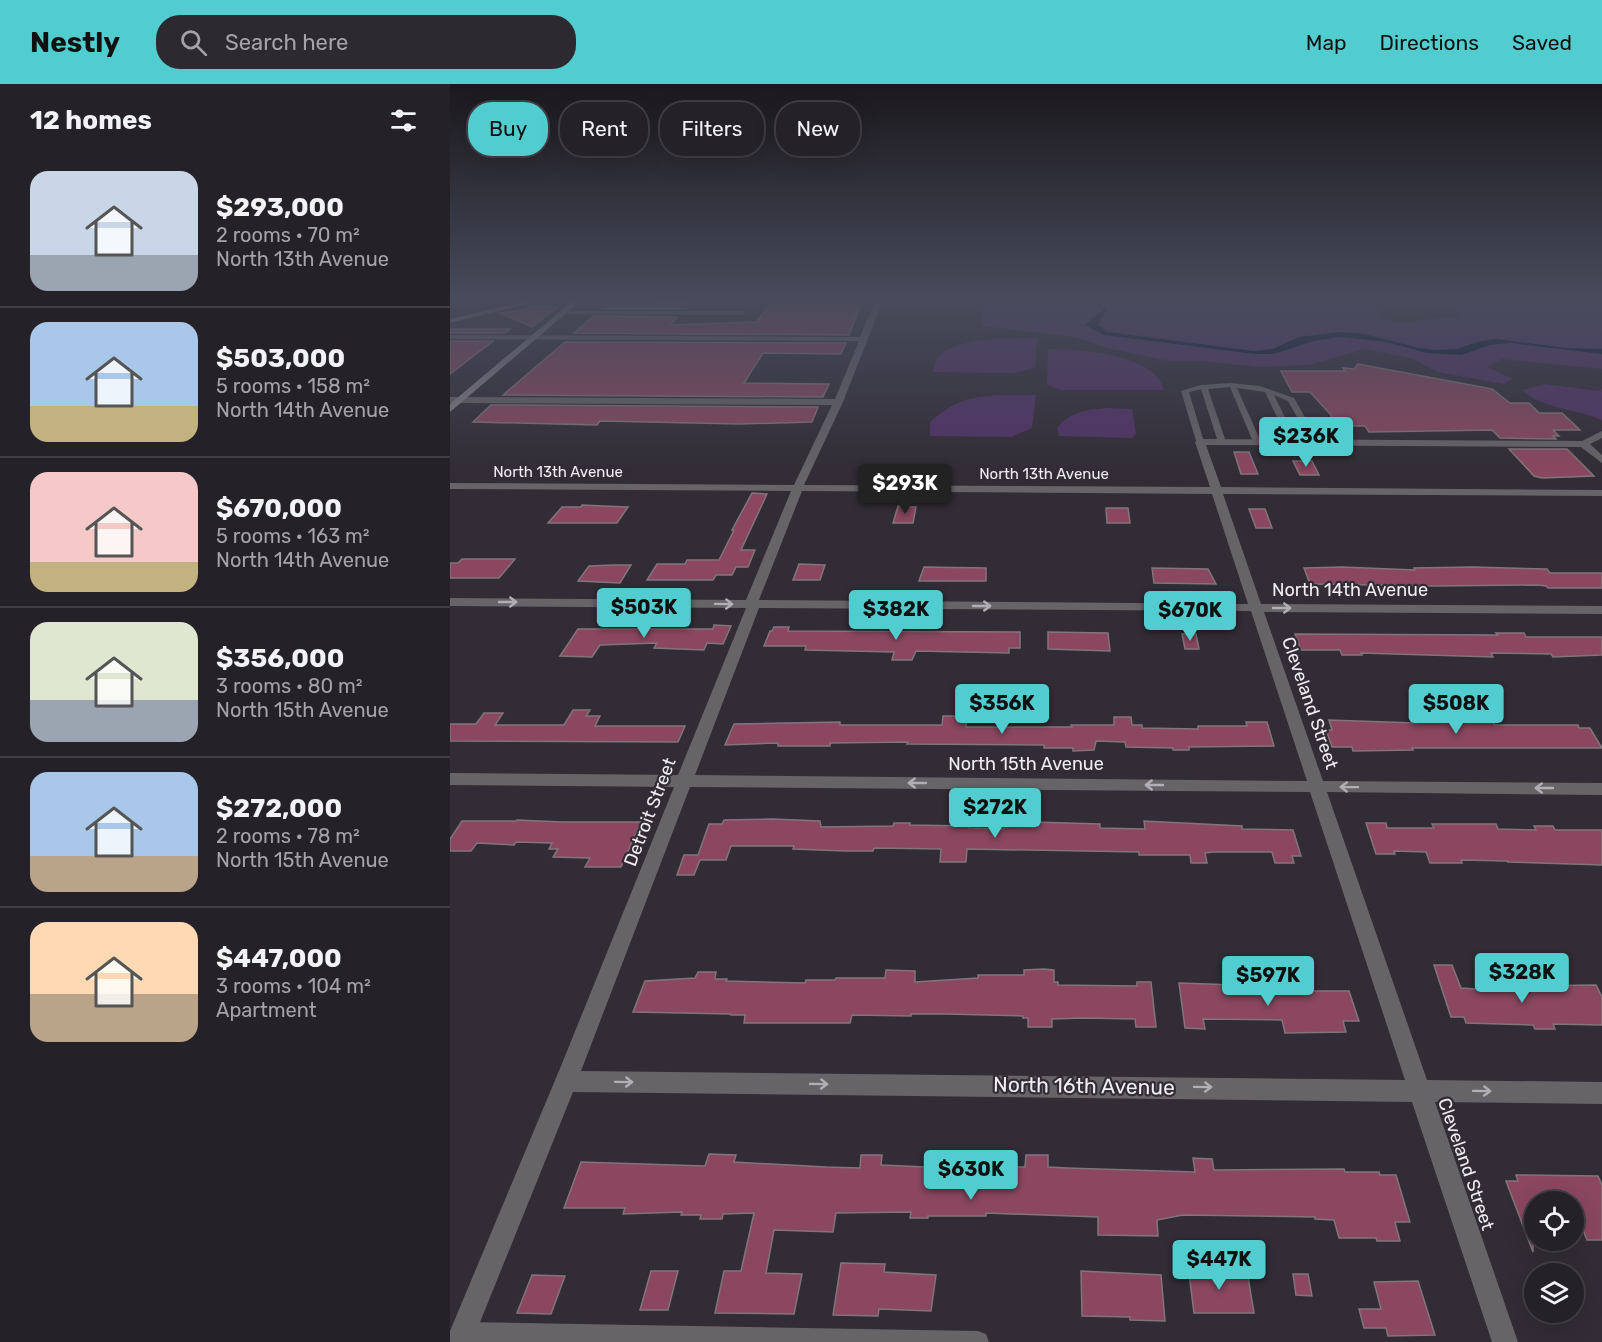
<!DOCTYPE html>
<html lang="en">
<head>
<meta charset="utf-8">
<style>
  :root { --surface:#252128; --page:#2d2930; --text:#f1f3f6; --muted:#a3a3a8; --line:#423e45; --accent:#52cdcf }
  body { margin:0; font-family:Rubik,sans-serif; background:var(--page); color:var(--text); height:100vh; display:flex; flex-direction:column; font-size:22px; white-space:nowrap }
  * { box-sizing:border-box; margin:0 }
  p { font-size:20px; color:var(--muted) }
  .icon { flex:none; width:33px; height:33px; fill:none; stroke:currentColor; stroke-width:2; stroke-linecap:round; stroke-linejoin:round }
  .map { position:relative; flex:1; overflow:hidden }
  .drawer { display:flex; flex-direction:column; background:var(--surface); width:450px }
  .drawer>* { flex:none }
  .banner { position:absolute; left:18px; top:18px; width:570px; height:54px; display:flex; gap:12px }
  .fabs { position:absolute; left:1074px; top:1107px; display:grid; gap:12px }
  .fabs a { display:grid; place-items:center; width:60px; height:60px; border-radius:50%; background:var(--surface); box-shadow:0 6px 24px #0002,0 0 0 2px var(--line); font-size:30px }
  .price { position:absolute; translate:-50% -51px; padding:0 14px; border-radius:6px; background:var(--accent); color:#111; font-size:20px; line-height:39px; filter:drop-shadow(0 2px 3px #0008) }
  .price::after { content:''; position:absolute; left:50%; top:36px; width:18px; height:14px; margin-left:-9px; background:inherit; clip-path:polygon(0 0,100% 0,50% 100%) }
  .price.selected { background:#222; color:#fff }
  ul { padding:0; list-style:none }
  li { display:flex; align-items:center; gap:18px; height:150px; padding:0 30px }
  li+li { border-top:2px solid var(--line) }
  li span { display:grid; place-items:center; flex:none; width:168px; height:120px; border-radius:18px; color:#555 }
  li>.icon { margin-inline-start:auto }
  span .icon { width:72px; height:72px; fill:#fffc; stroke-width:1 }
  li b { font-size:26px }
  h2 { display:flex; justify-content:space-between; align-items:center; height:72px; padding:0 30px; font-size:26px }
  .chip { padding:0 21px; border-radius:24px; background:var(--surface); box-shadow:0 6px 24px #0002,0 0 0 2px var(--line); font-size:21px; line-height:54px }
  .chip.selected { background:var(--accent); color:#111 }
  header { display:flex; align-items:center; gap:36px; box-sizing:border-box; height:84px; padding:0 30px; background:var(--accent); color:#111 }
  header strong { font-size:28px }
  nav { display:flex; gap:33px; margin-inline-start:auto; font-size:21px }
  .search { width:420px; height:54px; background:var(--page); display:flex; align-items:center; gap:15px; box-sizing:border-box; padding:0 21px; border-radius:24px; color:var(--muted); font-size:22px }
  main { display:flex; flex:1; min-height:0 }
  .map>svg:first-child { display:block }
</style>
</head>
<body>
<header>
<strong>Nestly</strong>
<div class="search"><svg class="icon" aria-label="search" viewBox="0 0 24 24"><circle cx="10" cy="10" r="6"/><path d="M15 15l6 6"/></svg>Search here</div>
<nav><a>Map</a><a>Directions</a><a>Saved</a></nav>
</header>
<main>
<section class="drawer">
<h2>12 homes<svg class="icon" aria-label="filters" viewBox="0 0 24 24"><path d="M4 7h16M4 17h16"/><circle cx="9" cy="7" r="2"/><circle cx="15" cy="17" r="2"/></svg></h2>
<ul>
<li><span style="background:linear-gradient(#c9d6e8 70%,#9aa5b1 0)"><svg class="icon" aria-label="home" viewBox="0 0 24 24"><path d="M3 11l9-7 9 7M6 9v11h12V9"/></svg></span><div><b>$293,000</b><p>2 rooms · 70 m²</p><p>North 13th Avenue</p></div></li>
<li><span style="background:linear-gradient(#a9c7e8 70%,#c2b280 0)"><svg class="icon" aria-label="home" viewBox="0 0 24 24"><path d="M3 11l9-7 9 7M6 9v11h12V9"/></svg></span><div><b>$503,000</b><p>5 rooms · 158 m²</p><p>North 14th Avenue</p></div></li>
<li><span style="background:linear-gradient(#f6c9c9 75%,#c2b280 0)"><svg class="icon" aria-label="home" viewBox="0 0 24 24"><path d="M3 11l9-7 9 7M6 9v11h12V9"/></svg></span><div><b>$670,000</b><p>5 rooms · 163 m²</p><p>North 14th Avenue</p></div></li>
<li><span style="background:linear-gradient(#dfe7d0 65%,#9aa5b1 0)"><svg class="icon" aria-label="home" viewBox="0 0 24 24"><path d="M3 11l9-7 9 7M6 9v11h12V9"/></svg></span><div><b>$356,000</b><p>3 rooms · 80 m²</p><p>North 15th Avenue</p></div></li>
<li><span style="background:linear-gradient(#a9c7e8 70%,#b9a48a 0)"><svg class="icon" aria-label="home" viewBox="0 0 24 24"><path d="M3 11l9-7 9 7M6 9v11h12V9"/></svg></span><div><b>$272,000</b><p>2 rooms · 78 m²</p><p>North 15th Avenue</p></div></li>
<li><span style="background:linear-gradient(#ffd9b3 60%,#b9a48a 0)"><svg class="icon" aria-label="home" viewBox="0 0 24 24"><path d="M3 11l9-7 9 7M6 9v11h12V9"/></svg></span><div><b>$447,000</b><p>3 rooms · 104 m²</p><p>Apartment</p></div></li>
</ul>
</section>
<div class="map">
<svg width="1152" height="1258" viewBox="0 0 1152 1258">
  <rect width="100%" height="100%" fill="#312c35"/>
  <path fill="#513266" d="M533 214H925L929 234 951 239 1011 232 992 214H1145L1152 219V285L1052 275 1037 283 1062 295 1054 300 988 288 961 274 915 265 859 281 809 283 753 277H719L662 265 624 253 532 242Z
    M587 254 585 283 566 289 482 288C484 284 486 275 490 271 510 253 561 254 587 254Z
    M598 265C628 265 707 270 714 306H611L597 301Z
    M1095 300 1149 307 1152 305V336C1125 324 1095 326 1072 306Z
    M556 311H586L582 344 561 353 480 352V338C508 314 520 313 556 311Z
    M657 324 682 325 686 350 682 354 609 352 607 344C621 327 636 326 657 324Z"/>
  <path fill="#00152d" d="M636 214H646L647 217 657 225 648 241 658 248 804 267 823 265 849 253 890 248 915 250 969 264 985 266 1007 265 1027 258 1046 255 1116 264 1152 265V270L1060 259 1040 261 1011 271 995 270 977 269 936 258 891 253 864 257 824 270H805L654 251 635 241 652 226 647 220 636 217Z"/>
  <path fill="#8a475f" stroke="#827579" stroke-width="1.5" d="M164 214H207L204 217H242L235 225H152Z
    M325 214 413 215 399 251 124 249 143 232 227 233 220 241 306 238Z
    M81 222 108 223 82 243 50 229 78 225Z
    M0 245H60L55 249H0Z
    M0 257H43L0 290Z
    M115 258 396 259 391 270 313 269 294 299 379 300 373 313 53 311Z
    M908 280 1042 305 1060 319H1079L1089 329H1112L1130 346H1103L1109 352H1103L1106 355 1050 354 1042 346 919 348 915 342H890L887 337H882L881 331 860 308H842L831 287H895L893 284 904 285Z
    M41 321 368 323 362 338 290 340 150 337 147 341 23 338Z
    M1059 365H1117L1144 392 1092 394 1084 392Z
    M784 368H799L808 390H791Z
    M843 377H862L869 391H850Z
    M302 409 317 410 291 466H305L298 483H286L282 491H266L263 496H197L207 480H235L237 476H269L284 446H282Z
    M132 421 153 422 178 423 167 439H98L112 423H131Z
    M448 422 466 423 463 439H443Z
    M656 424H678L680 439H657Z
    M799 425H815L822 444H806Z
    M12 475H65L49 494H0V479H8Z
    M349 480 375 481 370 496H343Z
    M164 481H181L170 499 128 497 139 482Z
    M474 483 536 484V497H469Z
    M892 483 965 486 964 484 1023 483 1097 485 1100 489H1152V504H1098L1096 502 1087 501 986 502 860 500 854 484Z
    M702 484 758 485 766 500 704 499Z
    M264 541 281 542 273 560 257 559 254 566 204 564 207 559 150 561 142 573 110 572 128 545H263Z
    M324 543H339L338 547 570 548V564H559V569L466 567 462 576H442L444 568 355 566 356 562H314L320 547H322Z
    M598 548 658 549 660 567 598 565Z
    M1046 549H1074L1076 553H1152V571L1103 573 1101 570 1041 569 1043 573 911 569 912 571H892L890 566H851L845 550 1048 551Z
    M732 550H746L749 565H735Z
    M123 626H140L136 632H150L145 642H235L228 658 0 657V640H26L34 629H53L45 641H114Z
    M493 632H517L516 643H622L621 641H664V633H681L682 641H692V644L748 645V642H797L796 638H817L824 662 739 663V666H723V664L676 663 675 658 646 657 644 666 623 667V664H594V661L457 660 458 658 380 659V662H328V659L275 661 284 640 390 638V641H492Z
    M1016 633H1041L1045 641H1128L1129 644H1140L1152 664H962L963 666 903 667 902 663H882L876 646H882L879 636 966 639 965 636H1017Z
    M322 735 370 737 371 743 443 742 444 739H460V741L519 742V744L554 745V742L585 743V738L650 740V744L695 745 694 737 792 742V745L843 746 851 772H842L844 779H825L822 768H763L755 769 757 779H741L740 771H689V768L517 765 516 778H490L491 765 424 764 423 767H396L343 765 344 762H281L276 776H250L244 791H227L234 771H248L259 740H272L274 736Z
    M67 736 112 738H191L171 783H135L140 774 103 773 108 765H99L102 759 66 758 64 761 27 759 21 767H0V755L12 737H66Z
    M916 739H936L937 744H984L982 740H1046L1048 745 1086 746 1084 742H1103L1105 746H1152V781L1058 778 1057 777 1011 776 1012 779H980L976 768 944 767 945 770H926Z
    M984 881H1002L1011 904 1070 908 1068 902 1146 901 1152 913V941L1103 940 1105 945H1085L1083 941 1016 939 1014 933H1001Z
    M594 885 604 886V898H608V901L687 902V898H701L706 943H686L685 935 634 934 602 935V943H578V934H573V932L496 930H461V932L402 931 400 939H294L295 931H281V930L183 928 195 897 245 894 248 888H266L265 895H277L276 897 355 899 356 896H385L386 894H435L436 886 465 887V898L528 894V891H574V886Z
    M729 899 844 903 845 907H899L909 937H893L896 948 835 949 832 936 753 935 755 945 735 944Z
    M259 1070 286 1071 284 1078 376 1083 410 1084 411 1071H432L431 1081 522 1085V1071H544L543 1083H575L576 1071H598V1083L617 1084 745 1088 743 1074 762 1075 764 1086 894 1085 895 1088H929L930 1091H946L960 1138H945L950 1157H927L926 1154H889L884 1136 865 1135V1133L733 1131 707 1136 708 1152 648 1151V1133L536 1129V1132H478V1134H460L461 1128 386 1129 383 1148 324 1146 316 1189 352 1190 344 1230 265 1229 274 1187H291L304 1129 273 1130 272 1135H250L251 1131H231L232 1128 173 1130 175 1124H114L131 1078 255 1082Z
    M1066 1091 1148 1092 1152 1101V1156H1137L1124 1124V1118H1084L1083 1168 1056 1097H1068Z
    M391 1179 435 1180 434 1188 486 1191 481 1227 429 1225 428 1232 383 1231Z
    M738 1182 778 1183 780 1193H798L804 1229H744Z
    M201 1187H228L218 1226H190Z
    M631 1187 711 1191 715 1237 680 1236V1233L632 1232Z
    M843 1190H858L862 1212 846 1211Z
    M82 1191 115 1192 101 1230 67 1229Z
    M968 1197 985 1251 938 1252 936 1244H914L909 1225H931L924 1198Z"/>
  <g fill="none" stroke-linecap="round" stroke-linejoin="round">
    <path fill="#676468" fill-rule="evenodd" d="M113 227H293L296 229 293 231 111 230Z
      M780 299 810 302 844 314 869 358 862 360 838 317 824 311 847 358 840 360 815 308 787 304 811 358 804 360 780 303 758 305 776 358 772 360 768 358 751 305 739 308 754 358 747 360 731 307 751 301Z
      M13 1238 528 1247 536 1250 539 1258H9L5 1257 2 1249 5 1241Z"/>
    <path fill="#676468" fill-rule="evenodd" d="M426 214H434L393 318 354 401 760 403 745 358 750 355 1132 357 1152 347V354L1140 360 1152 371V379L1131 363 756 361 771 403 1152 406V412L773 410 811 520 1152 522V530L814 528 873 697 1152 699V711L877 708 977 996 1152 998V1020L985 1018 1068 1258H1042L962 1018 123 1008 22 1258H0V1247L111 982 224 703 0 701V689L228 691 296 524 0 522V514L296 516 341 407 0 405V399L344 401 382 321 0 319V313L385 315 409 257 0 255V251L410 253ZM352 407 762 410 798 520 309 516ZM309 524 801 527 857 697 245 691ZM240 703 860 708 955 996 131 987Z"/>
    <path fill="#878188" fill-rule="evenodd" d="M88 214H100L0 239V235Z
      M126 214H134L0 328V320Z"/>
  </g>
  <defs><path id="oneway-shaft" d="M-6 0H5M1.5-3L5.5 0L1.5 3" fill="none" stroke-width="1.6" stroke-linecap="round" stroke-linejoin="round" transform="scale(1.5)"/></defs>
  <g stroke="#b2afb4">
    <use href="#oneway-shaft" transform="translate(58 518)"/>
    <use href="#oneway-shaft" transform="translate(274 520) rotate(1)"/>
    <use href="#oneway-shaft" transform="translate(532 522)"/>
    <use href="#oneway-shaft" transform="translate(832 524)"/>
    <use href="#oneway-shaft" transform="translate(467 699) rotate(-180)"/>
    <use href="#oneway-shaft" transform="translate(704 701) rotate(-180)"/>
    <use href="#oneway-shaft" transform="translate(899 703) rotate(-179)"/>
    <use href="#oneway-shaft" transform="translate(1094 704) rotate(-180)"/>
    <use href="#oneway-shaft" transform="translate(174 998) rotate(1)"/>
    <use href="#oneway-shaft" transform="translate(369 1000) rotate(1)"/>
    <use href="#oneway-shaft" transform="translate(753 1003) rotate(1)"/>
    <use href="#oneway-shaft" transform="translate(1032 1007) rotate(1)"/>
  </g>
  <linearGradient id="sky" x2="0" y2="1"><stop stop-color="#1b181d"/><stop offset="0.55" stop-color="#484b5c"/><stop offset="1" stop-color="#484b5c" stop-opacity="0"/></linearGradient>
  <rect width="1152" height="390" fill="url(#sky)"/>
  <g text-anchor="middle" stroke-width="4.5" stroke-linejoin="round" paint-order="stroke">
    <g font-size="15" fill="#f0edf3" stroke="#312c35">
      <text x="108" y="393">North 13th Avenue</text>
      <text x="594" y="395">North 13th Avenue</text>
    </g>
    <g font-size="18" fill="#f0edf3" stroke="#312c35">
      <text x="900" y="512">North 14th Avenue</text>
      <text transform="translate(860 619) rotate(71)" y="6">Cleveland Street</text>
      <text x="576" y="686">North 15th Avenue</text>
      <text transform="translate(200 728) rotate(-69)" y="6">Detroit Street</text>
      <text transform="translate(1016 1080) rotate(71)" y="6">Cleveland Street</text>
    </g>
    <g font-size="21" fill="#f0edf3" stroke="#312c35">
      <text transform="translate(634 1002) rotate(1)" y="7">North 16th Avenue</text>
    </g>
  </g>
</svg>
<div class="fabs">
<a><svg class="icon" aria-label="locate" viewBox="0 0 24 24"><circle cx="12" cy="12" r="6"/><path d="M12 2v4M12 18v4M2 12h4M18 12h4"/></svg></a>
<a><svg class="icon" aria-label="layers" viewBox="0 0 24 24"><path d="M12 4l9 5-9 5-9-5zM3 14l9 5 9-5"/></svg></a>
</div>
<b class="price" style="left:856px;top:384px">$236K</b>
<b class="price selected" style="left:455px;top:431px">$293K</b>
<b class="price" style="left:194px;top:555px">$503K</b>
<b class="price" style="left:446px;top:557px">$382K</b>
<b class="price" style="left:740px;top:558px">$670K</b>
<b class="price" style="left:552px;top:651px">$356K</b>
<b class="price" style="left:1006px;top:651px">$508K</b>
<b class="price" style="left:545px;top:755px">$272K</b>
<b class="price" style="left:1072px;top:920px">$328K</b>
<b class="price" style="left:818px;top:923px">$597K</b>
<b class="price" style="left:521px;top:1117px">$630K</b>
<b class="price" style="left:769px;top:1207px">$447K</b>
<div class="banner">
<a class="chip selected">Buy</a>
<a class="chip">Rent</a>
<a class="chip">Filters</a>
<a class="chip">New</a>
</div>
</div>
</main>
</body>
</html>
